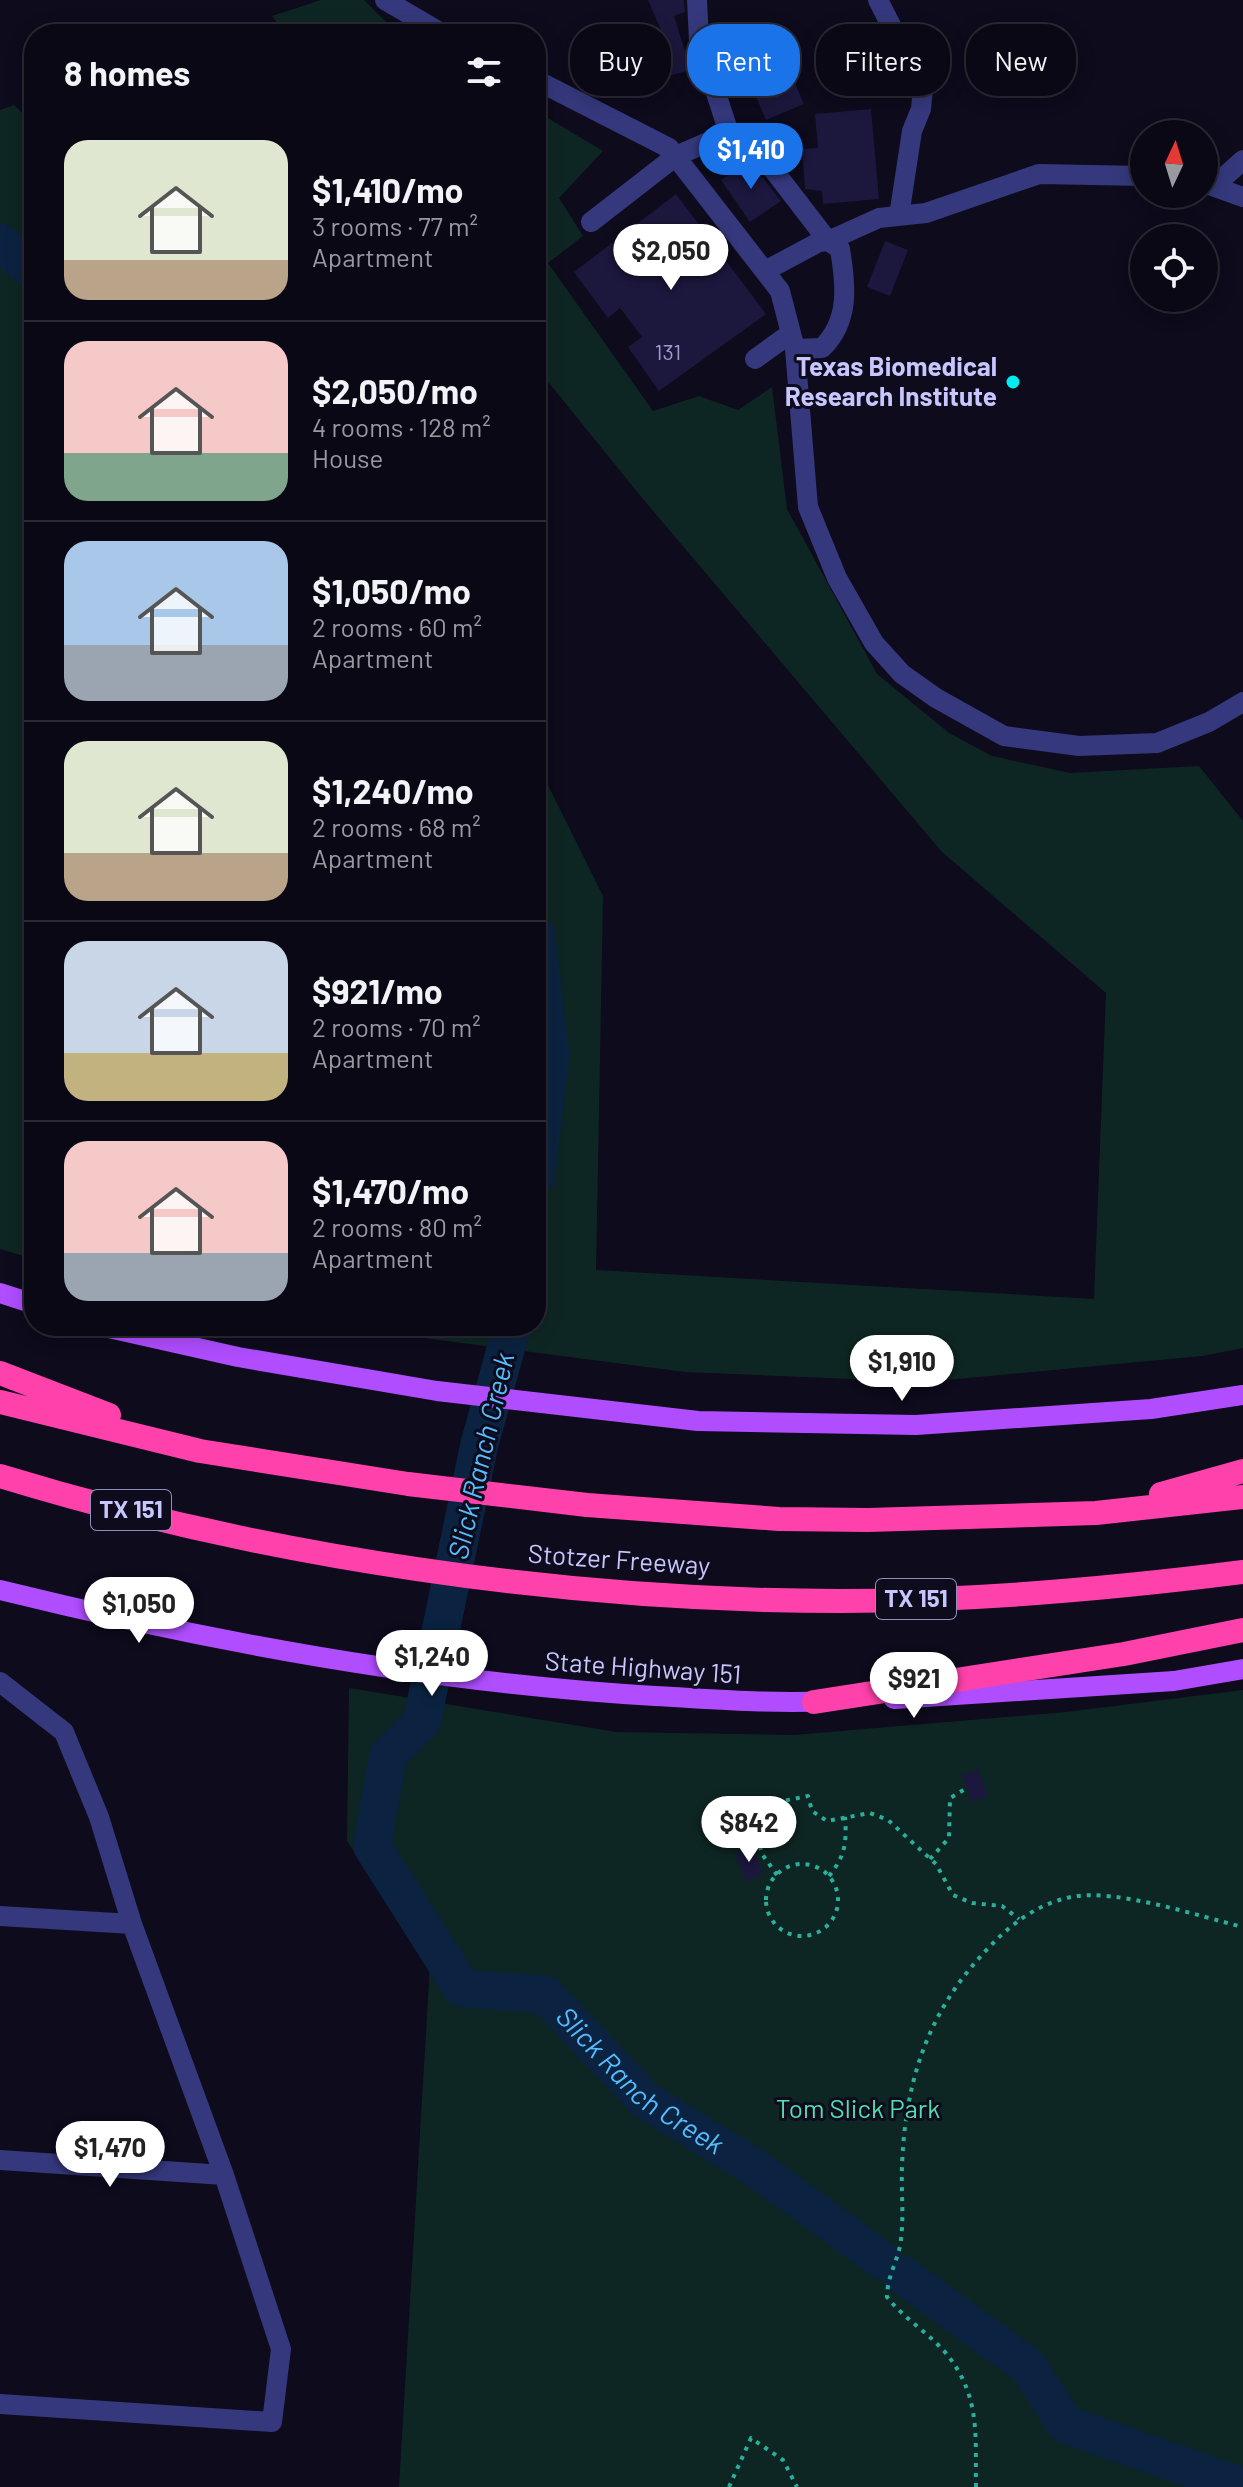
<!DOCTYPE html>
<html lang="en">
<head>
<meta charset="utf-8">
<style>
  :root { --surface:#0a0815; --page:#181622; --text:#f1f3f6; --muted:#999aa0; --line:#2a2934; --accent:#1a73e8 }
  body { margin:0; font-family:Barlow,sans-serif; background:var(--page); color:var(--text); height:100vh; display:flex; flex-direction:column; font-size:30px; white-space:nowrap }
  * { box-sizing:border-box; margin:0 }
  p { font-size:26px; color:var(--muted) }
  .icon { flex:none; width:44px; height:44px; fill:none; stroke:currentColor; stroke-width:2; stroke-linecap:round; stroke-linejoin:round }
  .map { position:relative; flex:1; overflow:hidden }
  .side { position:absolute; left:24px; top:24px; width:522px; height:1312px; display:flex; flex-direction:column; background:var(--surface); border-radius:32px; box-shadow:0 4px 20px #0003,0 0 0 2px var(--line) }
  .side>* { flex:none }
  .top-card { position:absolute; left:570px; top:24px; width:552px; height:72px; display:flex; gap:16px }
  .needle { width:52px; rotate:4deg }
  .buttons { position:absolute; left:1130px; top:120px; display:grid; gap:16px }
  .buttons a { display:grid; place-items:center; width:88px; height:88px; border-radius:50%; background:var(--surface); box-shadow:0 4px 20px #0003,0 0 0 2px var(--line); font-size:40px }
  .price { position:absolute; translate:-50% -68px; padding:0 18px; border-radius:28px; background:#fff; color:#222; font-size:26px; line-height:52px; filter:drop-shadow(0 2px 4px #0008) }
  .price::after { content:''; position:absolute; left:50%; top:48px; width:24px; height:18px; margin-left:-12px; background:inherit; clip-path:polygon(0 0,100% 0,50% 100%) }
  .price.current { background:var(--accent); color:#fff }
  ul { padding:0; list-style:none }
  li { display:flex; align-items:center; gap:24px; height:200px; padding:0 40px }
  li+li { border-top:2px solid var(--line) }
  li span { display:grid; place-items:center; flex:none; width:224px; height:160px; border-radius:24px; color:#555 }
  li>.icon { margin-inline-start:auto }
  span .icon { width:96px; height:96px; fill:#fffc; stroke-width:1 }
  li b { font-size:34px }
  h2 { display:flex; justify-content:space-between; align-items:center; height:96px; padding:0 40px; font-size:34px }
  .pill { padding:0 28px; border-radius:32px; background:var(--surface); box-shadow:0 4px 20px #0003,0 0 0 2px var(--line); font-size:28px; line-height:72px }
  .pill.current { background:var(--accent); color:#fff }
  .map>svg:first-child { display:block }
</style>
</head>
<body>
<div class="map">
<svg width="1243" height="2487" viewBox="0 0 1243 2487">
  <rect width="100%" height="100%" fill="#0d0b1c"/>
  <path fill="#0e2623" d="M321 0H364L386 22 407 34H285L272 16Z
    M14 105 34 125V1259L0 1249V110Z
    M536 111 603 151 559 198 583 236 548 263 653 411 699 396 738 410 772 387 787 509 877 674 949 733 992 756 1070 773 1199 766 1243 821V1348L1202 1356 926 1382 685 1372 332 1326H536V761L603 896 596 1270 1094 1299 1106 993 942 852 643 499 536 367Z
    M349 1688 616 1732 794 1735 1066 1712 1243 1690V2487H399L430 1965 347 1841Z"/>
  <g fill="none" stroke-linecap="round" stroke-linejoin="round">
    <g stroke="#0b2340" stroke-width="38">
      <path d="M0 243 34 271"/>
      <path d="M536 935 550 1055 536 1176"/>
      <path id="s1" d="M512 1326 479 1446 422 1721 388 1756 372 1846 462 1988 546 1995 644 2099 761 2172 882 2260"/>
      <path d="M901 2274 1028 2366 1066 2425 1243 2487"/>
    </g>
  </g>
  <path fill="#1c173d" d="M648 0H684L685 12 674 16 691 70 645 82 635 52 666 42Z
    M774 34 804 104 766 120 736 50Z
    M598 47 626 62 615 84 587 69Z
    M871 109 879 199 823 204 822 191 805 189 802 149 818 148 815 114Z
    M749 160 781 201 750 222 721 180Z
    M676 194 766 314 659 391 628 347 642 337 620 308 608 318 574 272Z
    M885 241 908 250 890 296 867 287Z
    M978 1769 988 1796 972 1802 962 1775Z
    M752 1847 763 1874 746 1881 735 1854Z"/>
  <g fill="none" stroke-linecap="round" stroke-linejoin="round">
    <path stroke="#2bae9c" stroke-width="4" stroke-dasharray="4 6" stroke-linecap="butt" d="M930 1859 949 1838 950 1798 967 1788
      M766 1900a36 36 0 1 1 72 0a36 36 0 1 1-72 0Z
      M777 1875 762 1854 753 1821 766 1817 783 1801 808 1796 812 1811 827 1821 870 1813 888 1820 936 1864 953 1895 972 1903 1002 1906 1019 1919
      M829 1876C845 1856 847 1843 845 1817
      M729 2487 751 2438 783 2460 797 2487
      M976 2487C975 2438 981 2399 949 2357 931 2334 905 2320 887 2297 887 2275 899 2260 901 2239 904 2215 901 2190 902 2166 905 2085 926 2016 981 1956 1006 1928 1033 1905 1071 1897 1115 1888 1198 1916 1243 1927"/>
    <path stroke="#35387c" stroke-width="20" d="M385 0 443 34
      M697 0 699 41 729 133
      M878 0 923 88 921 109 912 131 899 216
      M536 80 669 148 780 291 795 349 808 507 837 578 874 643 902 674 936 698 1004 736 1079 746 1157 743 1209 722 1243 702
      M1204 183 1243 197
      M1214 186 1243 160
      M591 222 676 156 729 133 746 138 758 150 828 241 879 218 926 213 1039 174 1144 176
      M765 271 819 242 828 241 840 249C846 285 850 321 822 348L795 349
      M755 359 791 333
      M0 1682 64 1732 99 1817 132 1924 224 2175 281 2349 272 2422 0 2404
      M0 1916 132 1924
      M0 2160 224 2175"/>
    <path stroke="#af4dff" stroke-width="20" d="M0 1293 34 1304
      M100 1326 238 1357 437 1391 698 1421 916 1425 1151 1409 1243 1395
      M0 1590C215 1643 434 1683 655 1696 713 1699 772 1704 830 1701
      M894 1699 1174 1681 1243 1669"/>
    <path stroke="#ff41ab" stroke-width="24" d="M0 1373 109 1415
      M0 1402 200 1451 408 1484 587 1505 779 1519 868 1520 1096 1513 1243 1497
      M0 1476C264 1557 564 1601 840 1601 975 1601 1109 1589 1243 1572
      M1161 1494 1243 1471
      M814 1702 1124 1654 1243 1630"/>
  </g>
  <circle fill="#00ecf1" stroke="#0d0b1c" stroke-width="3" cx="1013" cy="382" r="8"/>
  <g text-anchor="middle" stroke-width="6" stroke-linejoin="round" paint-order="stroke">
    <g font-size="22" fill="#9d9ace">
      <text x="668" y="360">131</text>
    </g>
    <g fill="#0d0b1c" stroke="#908ebb" stroke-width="2">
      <rect x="91" y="1490" width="80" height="40" rx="6"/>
      <rect x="876" y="1579" width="80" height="40" rx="6"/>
    </g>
    <g font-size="24" font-weight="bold" fill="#c8c6ff">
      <text x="131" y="1518">TX 151</text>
      <text x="916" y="1607">TX 151</text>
    </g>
    <g font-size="26" font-weight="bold" fill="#c8c6ff" stroke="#0d0b1c" text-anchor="end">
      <text x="997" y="376">Texas Biomedical<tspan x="997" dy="30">Research Institute</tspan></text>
    </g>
    <g font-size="26" fill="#c8c6ff" stroke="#0d0b1c">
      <text transform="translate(619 1560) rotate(4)" y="9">Stotzer Freeway</text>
      <text transform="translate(643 1668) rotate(4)" y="9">State Highway 151</text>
    </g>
    <g font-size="26" fill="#53dfb1" stroke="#0d0b1c">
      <text x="858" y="2118">Tom Slick Park</text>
    </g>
    <g font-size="28" font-style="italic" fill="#54bdff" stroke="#0d0b1c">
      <text transform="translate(481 1456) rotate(-77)" y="10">Slick Ranch Creek</text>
      <text dy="10" stroke="none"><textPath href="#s1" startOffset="926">Slick Ranch Creek</textPath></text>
    </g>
  </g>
</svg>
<div class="buttons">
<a><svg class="needle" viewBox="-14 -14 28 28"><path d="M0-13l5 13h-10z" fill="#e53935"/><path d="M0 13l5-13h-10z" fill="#999aa0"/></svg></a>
<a><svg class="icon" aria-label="locate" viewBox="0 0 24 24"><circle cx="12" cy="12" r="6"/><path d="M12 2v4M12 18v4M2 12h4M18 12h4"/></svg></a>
</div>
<b class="price current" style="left:751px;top:191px">$1,410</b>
<b class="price" style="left:671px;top:292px">$2,050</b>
<b class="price" style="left:902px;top:1403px">$1,910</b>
<b class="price" style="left:139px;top:1645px">$1,050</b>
<b class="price" style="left:432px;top:1698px">$1,240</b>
<b class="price" style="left:914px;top:1720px">$921</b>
<b class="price" style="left:749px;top:1864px">$842</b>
<b class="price" style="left:110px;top:2189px">$1,470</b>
<div class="top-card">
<a class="pill">Buy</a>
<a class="pill current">Rent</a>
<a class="pill">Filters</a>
<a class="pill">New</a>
</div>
<section class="side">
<h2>8 homes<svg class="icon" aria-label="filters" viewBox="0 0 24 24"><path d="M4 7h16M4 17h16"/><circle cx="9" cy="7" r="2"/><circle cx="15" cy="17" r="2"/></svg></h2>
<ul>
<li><span style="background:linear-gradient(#dfe7d0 75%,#b9a48a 0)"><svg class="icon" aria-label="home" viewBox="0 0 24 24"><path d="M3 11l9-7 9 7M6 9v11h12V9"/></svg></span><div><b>$1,410/mo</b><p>3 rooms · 77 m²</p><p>Apartment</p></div></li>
<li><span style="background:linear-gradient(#f6c9c9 70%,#7fa58c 0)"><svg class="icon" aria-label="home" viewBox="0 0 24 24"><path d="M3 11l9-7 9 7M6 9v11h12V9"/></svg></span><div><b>$2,050/mo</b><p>4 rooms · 128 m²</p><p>House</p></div></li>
<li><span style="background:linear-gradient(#a9c7e8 65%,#9aa5b1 0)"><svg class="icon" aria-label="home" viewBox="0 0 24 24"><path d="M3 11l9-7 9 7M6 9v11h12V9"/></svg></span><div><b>$1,050/mo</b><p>2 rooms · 60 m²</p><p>Apartment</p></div></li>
<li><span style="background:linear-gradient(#dfe7d0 70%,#b9a48a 0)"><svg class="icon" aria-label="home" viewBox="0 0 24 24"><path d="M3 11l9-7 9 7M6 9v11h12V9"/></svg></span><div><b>$1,240/mo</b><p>2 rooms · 68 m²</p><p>Apartment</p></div></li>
<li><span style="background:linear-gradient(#c9d6e8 70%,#c2b280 0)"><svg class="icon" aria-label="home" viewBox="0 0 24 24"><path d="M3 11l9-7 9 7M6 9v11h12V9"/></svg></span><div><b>$921/mo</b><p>2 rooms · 70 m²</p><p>Apartment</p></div></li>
<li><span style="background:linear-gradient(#f6c9c9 70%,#9aa5b1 0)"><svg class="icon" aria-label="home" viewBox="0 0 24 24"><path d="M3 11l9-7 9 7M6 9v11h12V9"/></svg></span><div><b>$1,470/mo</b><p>2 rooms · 80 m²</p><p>Apartment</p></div></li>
</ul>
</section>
</div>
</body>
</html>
